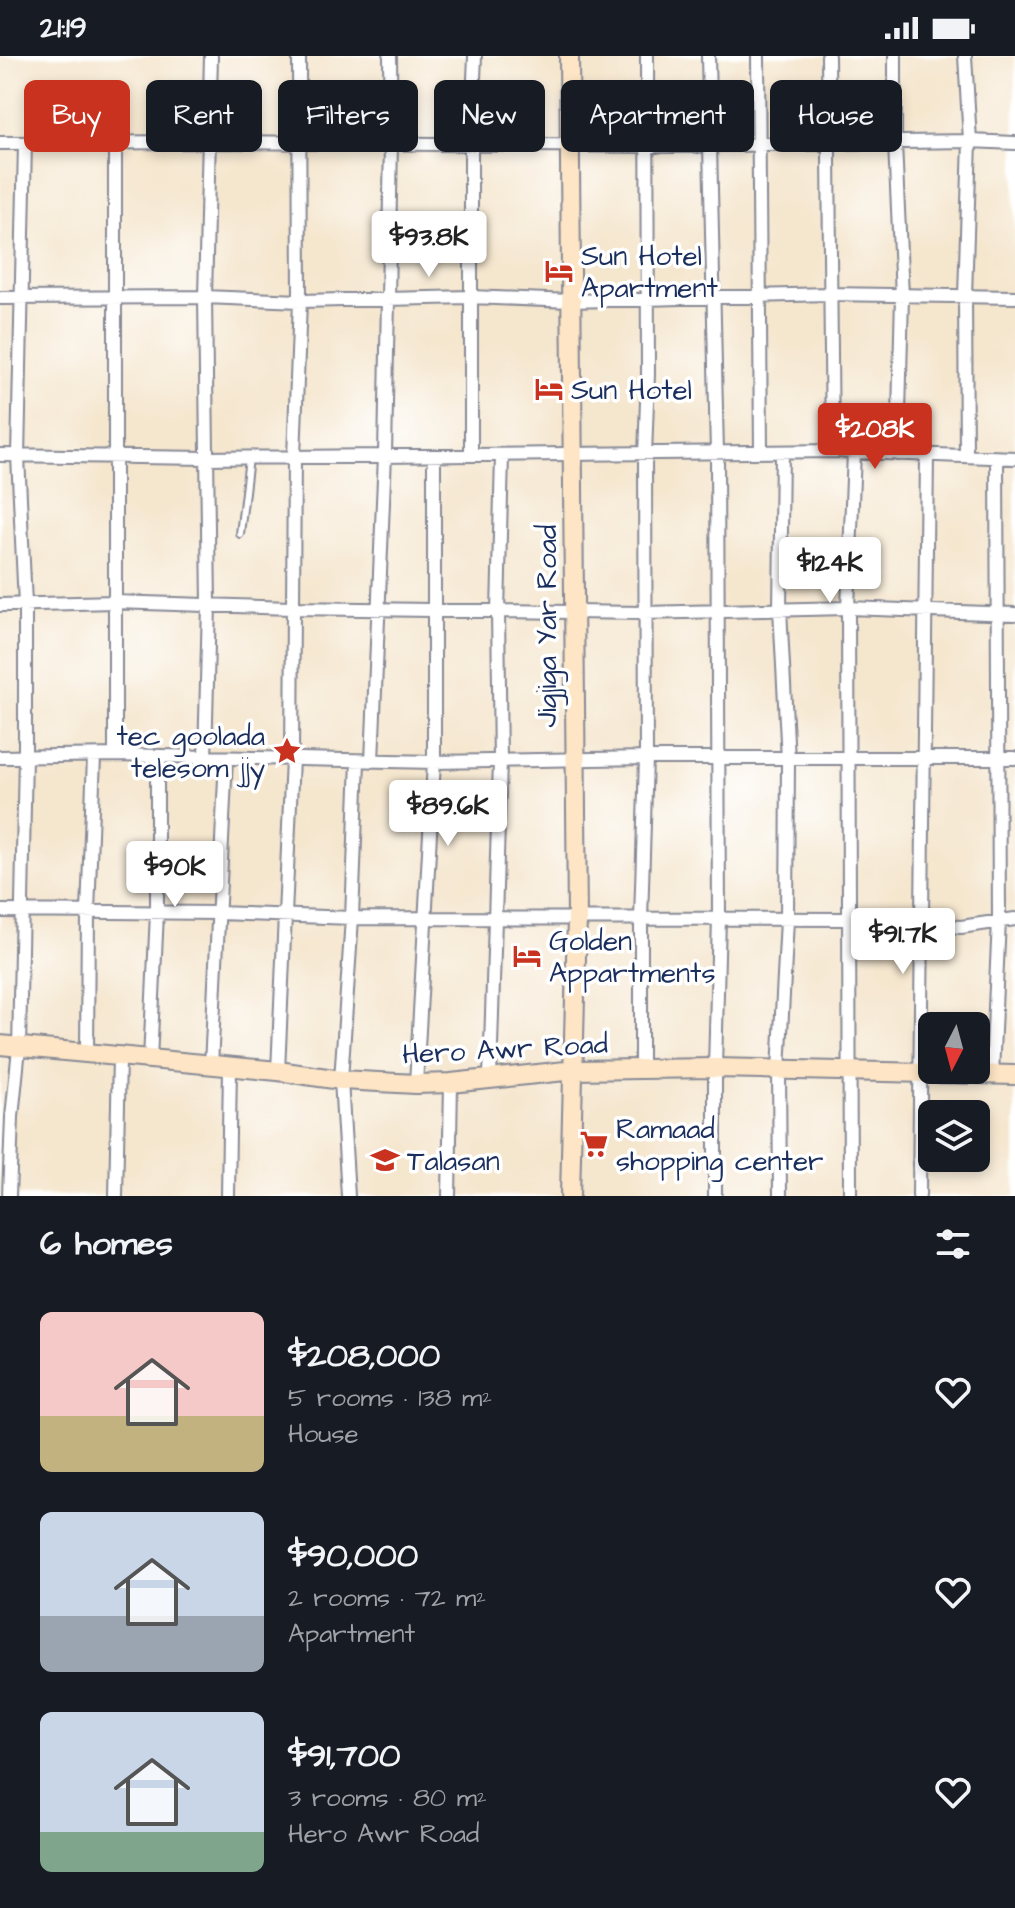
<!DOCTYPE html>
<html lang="en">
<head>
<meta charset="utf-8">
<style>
  :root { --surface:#171b24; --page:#242831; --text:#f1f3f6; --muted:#9ea1a6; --accent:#c8321e }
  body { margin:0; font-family:"Architects Daughter",sans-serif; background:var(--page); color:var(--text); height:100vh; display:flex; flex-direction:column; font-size:30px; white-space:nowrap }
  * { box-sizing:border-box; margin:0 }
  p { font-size:26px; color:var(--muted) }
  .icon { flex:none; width:44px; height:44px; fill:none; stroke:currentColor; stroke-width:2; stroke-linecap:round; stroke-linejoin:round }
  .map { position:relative; height:1140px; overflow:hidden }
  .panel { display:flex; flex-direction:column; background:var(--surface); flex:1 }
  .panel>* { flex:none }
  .banner { position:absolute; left:24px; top:24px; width:968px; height:72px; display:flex; gap:16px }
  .needle { width:52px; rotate:186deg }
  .tools { position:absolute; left:918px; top:956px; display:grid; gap:16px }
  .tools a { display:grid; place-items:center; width:72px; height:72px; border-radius:12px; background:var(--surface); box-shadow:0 4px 12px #0003; font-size:40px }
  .price { position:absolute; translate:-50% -68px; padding:0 18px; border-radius:8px; background:#fff; color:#222; font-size:26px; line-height:52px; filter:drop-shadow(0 2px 4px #0008) }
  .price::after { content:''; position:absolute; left:50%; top:48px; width:24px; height:18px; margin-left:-12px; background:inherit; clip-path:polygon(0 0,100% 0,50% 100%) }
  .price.current { background:var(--accent); color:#fff }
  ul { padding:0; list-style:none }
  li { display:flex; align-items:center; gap:24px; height:200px; padding:0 40px }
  li span { display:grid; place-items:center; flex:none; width:224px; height:160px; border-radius:12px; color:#555 }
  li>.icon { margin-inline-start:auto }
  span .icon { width:96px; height:96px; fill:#fffc; stroke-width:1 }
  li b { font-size:34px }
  h2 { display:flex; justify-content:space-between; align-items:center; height:96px; padding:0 40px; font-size:34px }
  .chip { padding:0 28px; border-radius:12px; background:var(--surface); box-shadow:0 4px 12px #0003; font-size:28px; line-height:72px }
  .chip.current { background:var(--accent); color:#fff }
  .status { display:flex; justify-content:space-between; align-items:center; height:56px; padding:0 40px; background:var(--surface); direction:ltr }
  .status svg { height:22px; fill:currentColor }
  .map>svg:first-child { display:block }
</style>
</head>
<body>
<div class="status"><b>21:19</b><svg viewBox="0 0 49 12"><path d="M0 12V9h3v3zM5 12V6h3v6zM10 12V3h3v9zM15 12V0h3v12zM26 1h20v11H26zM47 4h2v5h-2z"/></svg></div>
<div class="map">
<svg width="1015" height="1140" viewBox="0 0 1015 1140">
  <rect width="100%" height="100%" fill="#fff"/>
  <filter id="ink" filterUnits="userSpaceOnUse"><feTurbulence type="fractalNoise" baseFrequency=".0125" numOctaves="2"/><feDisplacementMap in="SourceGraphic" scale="16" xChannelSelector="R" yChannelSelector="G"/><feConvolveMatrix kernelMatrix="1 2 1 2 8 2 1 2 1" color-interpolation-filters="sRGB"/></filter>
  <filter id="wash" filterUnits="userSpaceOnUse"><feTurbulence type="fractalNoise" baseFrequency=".006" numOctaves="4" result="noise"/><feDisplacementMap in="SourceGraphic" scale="32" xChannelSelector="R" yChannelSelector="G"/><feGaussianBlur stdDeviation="1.8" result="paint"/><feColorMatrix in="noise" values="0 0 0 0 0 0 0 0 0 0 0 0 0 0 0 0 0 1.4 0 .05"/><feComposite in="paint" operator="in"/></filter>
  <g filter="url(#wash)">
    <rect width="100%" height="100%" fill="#f5e6ce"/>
  </g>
  <g filter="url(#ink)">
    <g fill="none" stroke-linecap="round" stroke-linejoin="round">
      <defs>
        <path id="lane" d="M240 478 249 402"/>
        <path id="street" d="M708 0 717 397 719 862 715 1012V1140
          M758 0 761 396
          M828 0 832 395
          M895 0V88L902 240 898 398
          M965 0 970 85 965 240 966 400
          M0 87 208 86 648 90 970 85 1015 87
          M0 242 205 241 300 245 471 241 571 245 829 238 1015 241
          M0 399 207 402 832 395 1015 402
          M471 399V89L475 0
          M0 549 115 546 291 552 644 557 848 552 1015 558
          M115 699V87
          M0 701 115 699 434 706 646 702H1015
          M205 702 209 549 205 241 211 0
          M372 705 385 399 391 87 390 0
          M0 855 219 857 352 862 851 863 961 871 1015 863
          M87 997 88 856 94 701
          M150 1004 157 857V701
          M211 1010 226 702
          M641 1013V863L646 702 645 399 648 318 647 0
          M278 1015 292 703 294 401 300 245 299 0
          M992 1018 999 864 997 402
          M490 1021 500 705 498 556 502 400
          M416 1028 434 706V400
          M9 1140 12 1061 19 992 25 700V548L18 400 25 88
          M116 1140 119 1002
          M228 1140 230 1011
          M348 1140 341 1024 352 862 358 705
          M449 1140 451 1027
          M780 1140 779 1014 787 864 788 704 780 553 782 396
          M850 1140 848 552 854 396
          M919 1140 927 399"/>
        <path id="secondary" d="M569 0 577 862 570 1140
          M0 989 278 1015 341 1024 416 1028 451 1027 575 1014 641 1013 715 1012 1015 1019"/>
      </defs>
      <use href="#lane" stroke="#888a96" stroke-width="10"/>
      <use href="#street" stroke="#888a96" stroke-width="16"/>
      <use href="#secondary" stroke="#888a96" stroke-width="22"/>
      <use href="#lane" stroke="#fff" stroke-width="6"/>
      <use href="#street" stroke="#fff" stroke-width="12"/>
      <use href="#secondary" stroke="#fde5c5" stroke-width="18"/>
    </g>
  </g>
  <defs>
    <symbol id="hotel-bare" viewBox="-9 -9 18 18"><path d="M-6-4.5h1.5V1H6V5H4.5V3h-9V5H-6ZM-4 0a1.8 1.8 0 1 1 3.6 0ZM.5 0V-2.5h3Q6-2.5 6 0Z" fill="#c8321e" stroke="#fff" stroke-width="2.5" paint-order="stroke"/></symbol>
    <symbol id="sight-bare" viewBox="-9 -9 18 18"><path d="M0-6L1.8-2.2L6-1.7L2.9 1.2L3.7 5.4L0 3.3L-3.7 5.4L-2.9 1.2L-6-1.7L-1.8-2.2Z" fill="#c8321e" stroke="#fff" stroke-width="2.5" paint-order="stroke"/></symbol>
    <symbol id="supermarket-bare" viewBox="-9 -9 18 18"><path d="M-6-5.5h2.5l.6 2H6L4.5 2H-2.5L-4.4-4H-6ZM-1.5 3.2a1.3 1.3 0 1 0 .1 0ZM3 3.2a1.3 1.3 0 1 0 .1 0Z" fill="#c8321e" stroke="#fff" stroke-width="2.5" paint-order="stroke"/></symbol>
    <symbol id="school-bare" viewBox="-9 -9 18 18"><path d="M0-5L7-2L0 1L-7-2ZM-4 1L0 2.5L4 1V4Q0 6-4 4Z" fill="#c8321e" stroke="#fff" stroke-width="2.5" paint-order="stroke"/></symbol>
  </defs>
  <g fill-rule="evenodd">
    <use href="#hotel-bare" x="539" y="195" width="40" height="40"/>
    <use href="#hotel-bare" x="529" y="313" width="40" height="40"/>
    <use href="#sight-bare" x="267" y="675" width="40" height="40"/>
    <use href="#hotel-bare" x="507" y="880" width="40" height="40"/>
    <use href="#supermarket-bare" x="574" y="1068" width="40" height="40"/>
    <use href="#school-bare" x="365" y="1084" width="40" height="40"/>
  </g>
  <g text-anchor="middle" stroke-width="7" stroke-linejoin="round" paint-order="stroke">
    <g font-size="28" fill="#1b2f5e" stroke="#fff" text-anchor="start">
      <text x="581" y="209">Sun Hotel<tspan x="581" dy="32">Apartment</tspan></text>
      <text x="571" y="343">Sun Hotel</text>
      <text x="265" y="689" text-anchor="end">tec goolada<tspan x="265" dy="32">telesom jjy</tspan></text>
      <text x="549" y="894">Golden<tspan x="549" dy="32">Appartments</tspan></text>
      <text x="616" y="1082">Ramaad<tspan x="616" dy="32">shopping center</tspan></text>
      <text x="407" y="1114">Talasan</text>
    </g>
    <g font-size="28" fill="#1b2f5e" stroke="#fff">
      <text transform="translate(546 570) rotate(-90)" y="10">Jigjiga Yar Road</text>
      <text transform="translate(505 992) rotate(-3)" y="10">Hero Awr Road</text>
    </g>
  </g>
</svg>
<div class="tools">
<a><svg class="needle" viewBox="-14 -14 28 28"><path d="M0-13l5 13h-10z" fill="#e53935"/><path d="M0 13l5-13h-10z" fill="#9ea1a6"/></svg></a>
<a><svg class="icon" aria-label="layers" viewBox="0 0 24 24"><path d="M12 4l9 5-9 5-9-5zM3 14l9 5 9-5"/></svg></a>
</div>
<b class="price" style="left:429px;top:223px">$93.8K</b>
<b class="price current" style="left:875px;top:415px">$208K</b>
<b class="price" style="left:830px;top:549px">$124K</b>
<b class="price" style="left:448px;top:792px">$89.6K</b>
<b class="price" style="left:175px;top:853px">$90K</b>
<b class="price" style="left:903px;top:920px">$91.7K</b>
<div class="banner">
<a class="chip current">Buy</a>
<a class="chip">Rent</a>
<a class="chip">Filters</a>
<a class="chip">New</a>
<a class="chip">Apartment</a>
<a class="chip">House</a>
</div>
</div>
<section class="panel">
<h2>6 homes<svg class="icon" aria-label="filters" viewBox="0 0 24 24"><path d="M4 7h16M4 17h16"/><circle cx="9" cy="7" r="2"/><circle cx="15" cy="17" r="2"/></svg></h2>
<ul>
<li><span style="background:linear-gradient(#f6c9c9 65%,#c2b280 0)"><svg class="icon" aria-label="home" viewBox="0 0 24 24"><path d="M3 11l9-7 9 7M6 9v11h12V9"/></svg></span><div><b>$208,000</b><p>5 rooms · 138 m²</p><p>House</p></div><svg class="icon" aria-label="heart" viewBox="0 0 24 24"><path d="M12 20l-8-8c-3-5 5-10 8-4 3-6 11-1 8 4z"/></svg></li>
<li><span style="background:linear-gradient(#c9d6e8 65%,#9aa5b1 0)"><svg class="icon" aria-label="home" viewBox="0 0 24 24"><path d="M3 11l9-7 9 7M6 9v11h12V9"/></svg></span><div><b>$90,000</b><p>2 rooms · 72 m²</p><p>Apartment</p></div><svg class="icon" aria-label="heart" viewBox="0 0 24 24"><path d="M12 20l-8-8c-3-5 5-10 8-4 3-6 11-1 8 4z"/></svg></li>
<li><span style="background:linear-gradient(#c9d6e8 75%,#7fa58c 0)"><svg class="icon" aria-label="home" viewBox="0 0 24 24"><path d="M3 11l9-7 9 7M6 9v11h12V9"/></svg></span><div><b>$91,700</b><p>3 rooms · 80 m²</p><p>Hero Awr Road</p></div><svg class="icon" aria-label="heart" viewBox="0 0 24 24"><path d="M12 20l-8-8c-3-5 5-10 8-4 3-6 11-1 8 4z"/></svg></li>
</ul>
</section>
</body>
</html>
